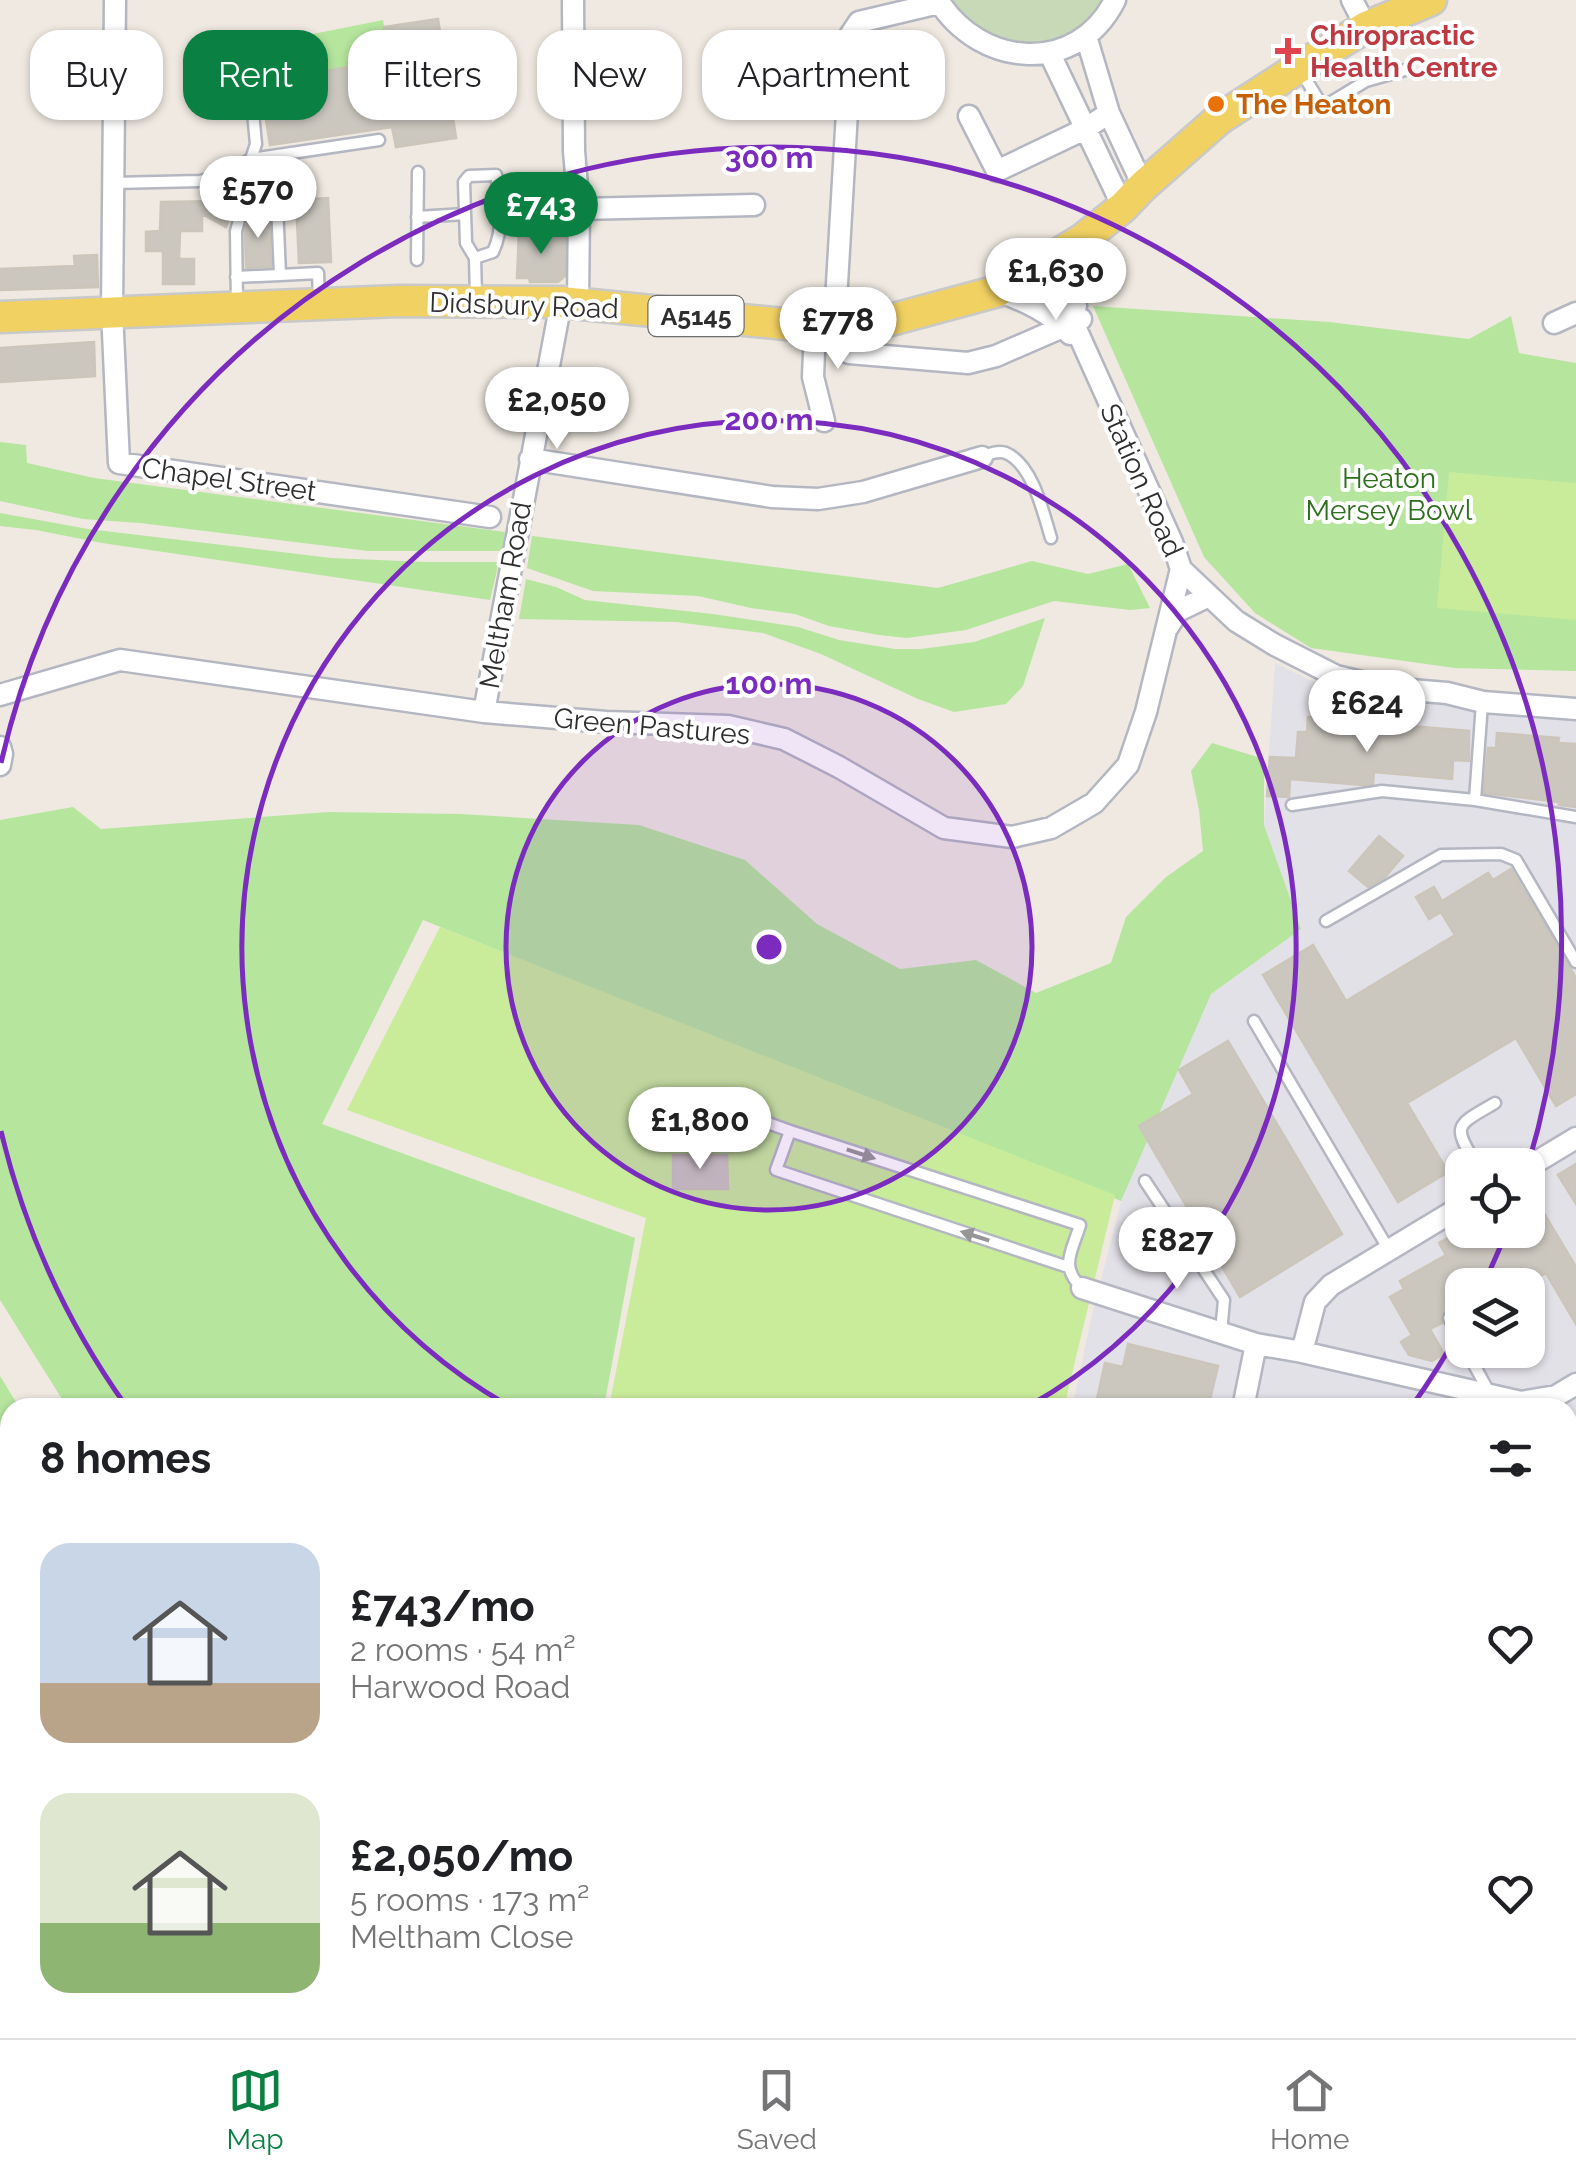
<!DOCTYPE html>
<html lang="en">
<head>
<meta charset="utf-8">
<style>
  :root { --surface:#fff; --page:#f6f6f6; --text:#202124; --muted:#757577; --line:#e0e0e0; --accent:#0b8043 }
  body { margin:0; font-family:Raleway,sans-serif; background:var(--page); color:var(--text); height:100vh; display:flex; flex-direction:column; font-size:38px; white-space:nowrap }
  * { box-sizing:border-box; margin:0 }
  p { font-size:32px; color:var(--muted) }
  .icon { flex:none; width:55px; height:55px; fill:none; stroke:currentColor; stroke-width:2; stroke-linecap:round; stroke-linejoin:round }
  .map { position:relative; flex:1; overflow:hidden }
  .sheet { position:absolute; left:0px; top:1398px; width:1578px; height:642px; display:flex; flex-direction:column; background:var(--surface); border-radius:30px 30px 0 0; box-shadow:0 2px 8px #0004 }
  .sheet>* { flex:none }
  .top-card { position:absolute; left:30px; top:30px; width:1000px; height:90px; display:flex; gap:20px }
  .tools { position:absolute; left:1445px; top:1148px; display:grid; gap:20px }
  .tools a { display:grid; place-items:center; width:100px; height:100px; border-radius:20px; background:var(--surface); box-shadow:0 2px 8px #0004; font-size:50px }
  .price { position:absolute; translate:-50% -85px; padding:0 22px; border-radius:35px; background:#fff; color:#222; font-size:32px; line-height:65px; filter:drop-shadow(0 2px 5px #0008) }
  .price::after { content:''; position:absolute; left:50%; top:60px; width:30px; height:22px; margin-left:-15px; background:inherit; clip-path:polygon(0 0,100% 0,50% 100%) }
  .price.selected { background:var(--accent); color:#fff }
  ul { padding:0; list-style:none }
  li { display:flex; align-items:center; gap:30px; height:250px; padding:0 40px }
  li span { display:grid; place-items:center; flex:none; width:280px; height:200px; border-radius:30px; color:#555 }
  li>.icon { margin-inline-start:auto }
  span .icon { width:120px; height:120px; fill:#fffc; stroke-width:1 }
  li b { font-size:42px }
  h2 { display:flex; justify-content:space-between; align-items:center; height:120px; padding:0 40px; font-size:42px }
  .tag { padding:0 35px; border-radius:30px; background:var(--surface); box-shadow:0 2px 8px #0004; font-size:35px; line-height:90px }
  .tag.selected { background:var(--accent); color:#fff }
  .tabs { display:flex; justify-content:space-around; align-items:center; height:140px; border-top:2px solid var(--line); background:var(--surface); font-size:28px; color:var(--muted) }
  .tabs a { display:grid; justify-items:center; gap:5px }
  .tabs .selected { color:var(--accent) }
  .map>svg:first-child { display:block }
</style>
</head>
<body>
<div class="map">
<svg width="1576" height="2038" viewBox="0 0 1576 2038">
  <rect width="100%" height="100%" fill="#efe9e1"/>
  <path fill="#e3e1e8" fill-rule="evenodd" d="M1275 663 1341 695 1576 711V1713L1568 1714V1408H1072L1092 1315 1141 1124 1211 994 1301 929 1264 825ZM1462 1165H1528V1230H1462ZM1462 1285H1528V1350H1462Z"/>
  <path fill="#b6e59e" d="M383 20 389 61 318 72 313 34Z
    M1093 306 1329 322 1469 339 1511 316 1519 353 1576 363V671L1455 668 1311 648 1255 613 1204 557Z
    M0 442 26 445 27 463 94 478 505 532 502 551H368L140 523 83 519 0 501Z
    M0 513 88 529 331 558 426 562H499L490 600 102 543 36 530 0 526Z
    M532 536 938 588 1032 561 1088 574 1128 564 1150 608 1130 610 1054 601 966 630 907 638 879 635 829 626 795 614 751 608 698 596 593 591 527 568Z
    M526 579 556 587 585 600 713 614 798 627 839 640 895 649H921L974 642 1045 618 1023 686 1006 704 954 712 918 699 821 654 763 633 676 622 519 619Z
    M1212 743 1264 759V825L1301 929 1211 994 1121 1201 423 920 322 1124 635 1238 604 1407H67L0 1300V820L73 807 101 829 329 812 461 814 639 825 745 860 817 924 900 969 976 960 1036 993 1111 963 1126 917 1166 877 1203 851 1199 810 1191 771Z
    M0 1376 19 1407 10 1408V1734L0 1740Z
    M1576 1713V2038H1148L1139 2030H1568V1714Z
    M10 1855V2030H591L589 2038H0V1863Z
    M600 2030H1037L1046 2038H598Z"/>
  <path fill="#c8d9b8" d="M950 0H1105C1065 61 991 60 950 0Z"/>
  <path fill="#c9ec9a" d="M1449 472 1576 483V620L1437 608Z
    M440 927 1115 1195 1064 1407H609L646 1218 347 1110Z"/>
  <path fill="#75cff0" d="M10 1781V1855L0 1863V1787Z
    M1037 2030H1128L1137 2038H1046Z"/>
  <path fill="#cbc7bf" stroke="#cbc5ba" stroke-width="2.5" d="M438 19 456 138 396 147 392 127 270 145 256 54 314 45 318 72 389 61 384 27Z
    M221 197 234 205 226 227 202 214V231H180L179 259H194V284H163V251H146V232L160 231 161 202 219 201Z
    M328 198 331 262 299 263 296 200Z
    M269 213 271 267 246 268 245 231 250 214Z
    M519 232 565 234V276L558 282H530L529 278H517Z
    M97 255 98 287 0 290V269L75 266 74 256Z
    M94 342 95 376 0 382V348Z
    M1308 717 1346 720 1344 734 1374 736 1375 723 1469 731V761L1453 760 1452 779 1374 772 1373 784 1363 785 1290 779 1289 797 1267 796 1270 757 1296 758 1298 732H1307Z
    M1497 733 1559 738 1558 743 1576 744V807L1559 805V802L1484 793 1488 748H1496Z
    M1379 836 1403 856 1385 877 1368 887 1349 871Z
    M1511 869 1576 978V1094L1556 1106 1516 1038 1407 1103 1448 1172 1398 1202 1263 975 1313 945 1346 1001 1455 935 1441 912 1429 919 1416 897 1434 887 1442 901 1488 873 1493 880Z
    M1228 1041 1342 1234 1240 1297 1139 1126 1193 1094 1179 1070Z
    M673 1155H727L728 1189H673Z
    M1576 1164V1204L1558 1175Z
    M1539 1205 1576 1267V1324L1546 1273 1525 1285H1462V1310L1457 1314 1450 1309 1444 1311 1440 1317 1442 1323 1430 1329 1444 1354 1432 1361 1409 1355 1401 1342 1412 1335 1390 1297 1404 1289 1400 1281 1446 1255 1439 1243 1462 1230H1473L1477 1236 1487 1230H1528V1212Z
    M1128 1344 1218 1366 1208 1408H1095L1105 1363 1123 1367Z"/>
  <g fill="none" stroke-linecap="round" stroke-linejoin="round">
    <defs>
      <path id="service" d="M1300 70 1323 107 1366 81 1405 70
        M250 81 256 144 251 159
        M113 183 200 181 222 176 251 159 379 140
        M417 217 465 214
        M475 258 493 252C504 229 501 199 496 175L469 176 464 182 466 243 475 258 476 296
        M417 260 418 172
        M236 277 280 275
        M237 306 236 231 243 206 277 204 280 275 318 273 319 298
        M982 457C989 454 998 450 1006 453 1033 465 1043 512 1051 538
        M1482 703 1475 800 1576 817
        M1292 805 1382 791 1475 800
        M1326 921 1441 855 1501 854 1516 860 1576 962
        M1254 1021 1389 1250
        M702 1104 735 1111 790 1131
        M1477 1165C1451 1124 1456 1126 1495 1103
        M1145 1181 1224 1300 1221 1332
        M1068 1267 776 1170 790 1131 1080 1225C1072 1252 1059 1266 1082 1288
        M1449 1318 1462 1344
        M1466 1350 1490 1394
        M1568 1435 1576 1458"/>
      <path id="minor" d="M115 0 112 311 119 463 490 517
        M573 0 574 151 579 209 578 303
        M938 0C980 68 1077 76 1115 0
        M1352 0 1366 27
        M1086 36 1109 113 1143 186
        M1049 52 1123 207
        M969 116 997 171 1085 129 1109 113
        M579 209 754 205
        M1060 254 1076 306
        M1042 265 1073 322 1172 542 1181 569 1236 621 1275 645 1336 676 1387 688 1447 693 1483 702 1576 709
        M998 291C1025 301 1051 313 1070 334
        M1554 323 1576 313
        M815 327 813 377 824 421
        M837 328 836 301 848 95 847 40 859 22 939 3
        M849 353 968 363 996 356 1081 319
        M530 459 772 497 818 499 863 492 982 457
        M1168 627 1178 611 1209 596
        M0 695 120 660 484 712 606 722 728 726 784 739 839 767 944 828 1012 837 1051 828 1094 803 1128 765 1146 712 1181 569
        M484 712 561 302
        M0 747 2 754 0 765
        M1528 1167 1576 1138
        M1082 1288 1256 1344 1302 1352 1521 1402 1556 1396 1576 1384
        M1302 1352 1315 1302 1331 1285 1462 1206
        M1243 1408 1256 1344"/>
      <path id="primary" d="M0 317 399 301 561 302 815 327 837 328 883 322 998 291 1083 239 1123 207 1143 186 1219 119 1298 68 1366 27 1431 0"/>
    </defs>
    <use href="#service" stroke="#b4b7c1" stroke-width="15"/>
    <use href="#minor" stroke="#b4b7c1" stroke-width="25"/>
    <use href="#primary" stroke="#c9c9c9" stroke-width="35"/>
    <use href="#service" stroke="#fff" stroke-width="10"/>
    <use href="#minor" stroke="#fff" stroke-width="20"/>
    <use href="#primary" stroke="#f2d163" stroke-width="30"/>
  </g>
  <defs><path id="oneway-solid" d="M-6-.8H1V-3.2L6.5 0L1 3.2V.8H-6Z" transform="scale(2.5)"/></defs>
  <g fill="#969696">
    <use href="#oneway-solid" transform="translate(861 1154) rotate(18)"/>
    <use href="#oneway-solid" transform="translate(975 1236) rotate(-162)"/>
  </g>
  <circle cx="769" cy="947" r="263" fill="#7b2cbf" fill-opacity=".12"/>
  <g fill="none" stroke="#7b2cbf" stroke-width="5">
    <circle cx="769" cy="947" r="263"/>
    <path d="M509 1406A527 527 0 1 1 1029 1406"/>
    <path d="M1507 1230A790 790 0 0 1 1485 1281M1460 1330A790 790 0 0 1 1412 1406M126 1406A790 790 0 0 1 1 1131M1 763A790 790 0 1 1 1528 1165"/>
  </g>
  <path fill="#e0444e" stroke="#fff" stroke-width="4" d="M1283 36h10v10h10v10h-10v10h-10v-10h-10v-10h10z"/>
  <circle fill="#e8710a" stroke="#fff" stroke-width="4" cx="1216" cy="104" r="10"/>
  <g text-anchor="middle" stroke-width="8" stroke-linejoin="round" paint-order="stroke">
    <rect fill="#fff" stroke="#6d6d6d" stroke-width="2.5" x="648.5" y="296" width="95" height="40" rx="8"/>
    <g font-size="25" font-weight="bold" fill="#2e2e2e">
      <text x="696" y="325">A5145</text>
    </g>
    <g font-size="28" font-weight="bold" fill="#be3a42" stroke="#fff" text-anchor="start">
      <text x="1310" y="45">Chiropractic<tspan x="1310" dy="32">Health Centre</tspan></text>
    </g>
    <g font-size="28" font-weight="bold" fill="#c56008" stroke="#fff" text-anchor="start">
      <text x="1236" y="114">The Heaton</text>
    </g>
    <g font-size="28" fill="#2e2e2e" stroke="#fff">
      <text transform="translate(524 305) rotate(2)" y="10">Didsbury Road</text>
      <text transform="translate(229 479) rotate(8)" y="10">Chapel Street</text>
      <text transform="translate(1142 480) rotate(66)" y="10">Station Road</text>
      <text transform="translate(505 595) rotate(-80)" y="10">Meltham Road</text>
      <text transform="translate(652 726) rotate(5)" y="10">Green Pastures</text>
    </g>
    <g font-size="28" fill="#2c6e1b" stroke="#fff">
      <text x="1389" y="488">Heaton<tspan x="1389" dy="32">Mersey Bowl</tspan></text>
    </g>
  </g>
  <circle cx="769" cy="947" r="15" fill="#7b2cbf" stroke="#fff" stroke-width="5"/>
  <g font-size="30" text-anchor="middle" font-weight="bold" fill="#7b2cbf" stroke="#fff" stroke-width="8" stroke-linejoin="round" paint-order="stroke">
    <text x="769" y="168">300 m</text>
    <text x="769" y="430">200 m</text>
    <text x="769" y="694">100 m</text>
  </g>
</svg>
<div class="tools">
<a><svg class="icon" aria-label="locate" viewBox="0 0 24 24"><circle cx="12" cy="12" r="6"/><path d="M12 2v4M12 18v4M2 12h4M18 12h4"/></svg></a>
<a><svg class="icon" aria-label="layers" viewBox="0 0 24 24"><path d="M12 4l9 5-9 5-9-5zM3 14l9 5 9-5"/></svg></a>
</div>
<b class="price" style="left:258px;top:241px">£570</b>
<b class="price selected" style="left:541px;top:257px">£743</b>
<b class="price" style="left:1056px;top:323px">£1,630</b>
<b class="price" style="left:838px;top:372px">£778</b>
<b class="price" style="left:557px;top:452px">£2,050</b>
<b class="price" style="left:1367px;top:755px">£624</b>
<b class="price" style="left:700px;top:1172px">£1,800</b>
<b class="price" style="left:1177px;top:1292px">£827</b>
<div class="top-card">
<a class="tag">Buy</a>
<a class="tag selected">Rent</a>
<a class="tag">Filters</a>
<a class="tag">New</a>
<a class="tag">Apartment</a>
</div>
<section class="sheet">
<h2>8 homes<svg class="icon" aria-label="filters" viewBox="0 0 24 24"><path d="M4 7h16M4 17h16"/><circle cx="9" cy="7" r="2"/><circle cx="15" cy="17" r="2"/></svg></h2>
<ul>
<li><span style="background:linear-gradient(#c9d6e8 70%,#b9a48a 0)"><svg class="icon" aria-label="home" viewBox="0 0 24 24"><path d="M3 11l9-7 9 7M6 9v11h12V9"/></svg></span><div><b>£743/mo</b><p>2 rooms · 54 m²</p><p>Harwood Road</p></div><svg class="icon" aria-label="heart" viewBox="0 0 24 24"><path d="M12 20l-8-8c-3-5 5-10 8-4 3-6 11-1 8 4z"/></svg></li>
<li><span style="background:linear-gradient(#dfe7d0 65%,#8fb573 0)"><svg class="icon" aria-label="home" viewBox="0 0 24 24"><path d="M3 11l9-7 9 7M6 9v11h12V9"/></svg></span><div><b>£2,050/mo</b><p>5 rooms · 173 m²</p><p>Meltham Close</p></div><svg class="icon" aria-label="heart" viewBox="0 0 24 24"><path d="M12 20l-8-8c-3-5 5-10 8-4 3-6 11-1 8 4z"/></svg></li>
</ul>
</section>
</div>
<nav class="tabs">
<a class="selected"><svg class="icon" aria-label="map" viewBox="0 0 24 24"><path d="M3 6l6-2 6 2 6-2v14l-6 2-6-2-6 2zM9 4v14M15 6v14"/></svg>Map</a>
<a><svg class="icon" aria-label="saved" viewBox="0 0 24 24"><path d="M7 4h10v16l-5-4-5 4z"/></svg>Saved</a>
<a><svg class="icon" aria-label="home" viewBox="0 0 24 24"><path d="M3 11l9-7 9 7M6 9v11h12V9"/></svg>Home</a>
</nav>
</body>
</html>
